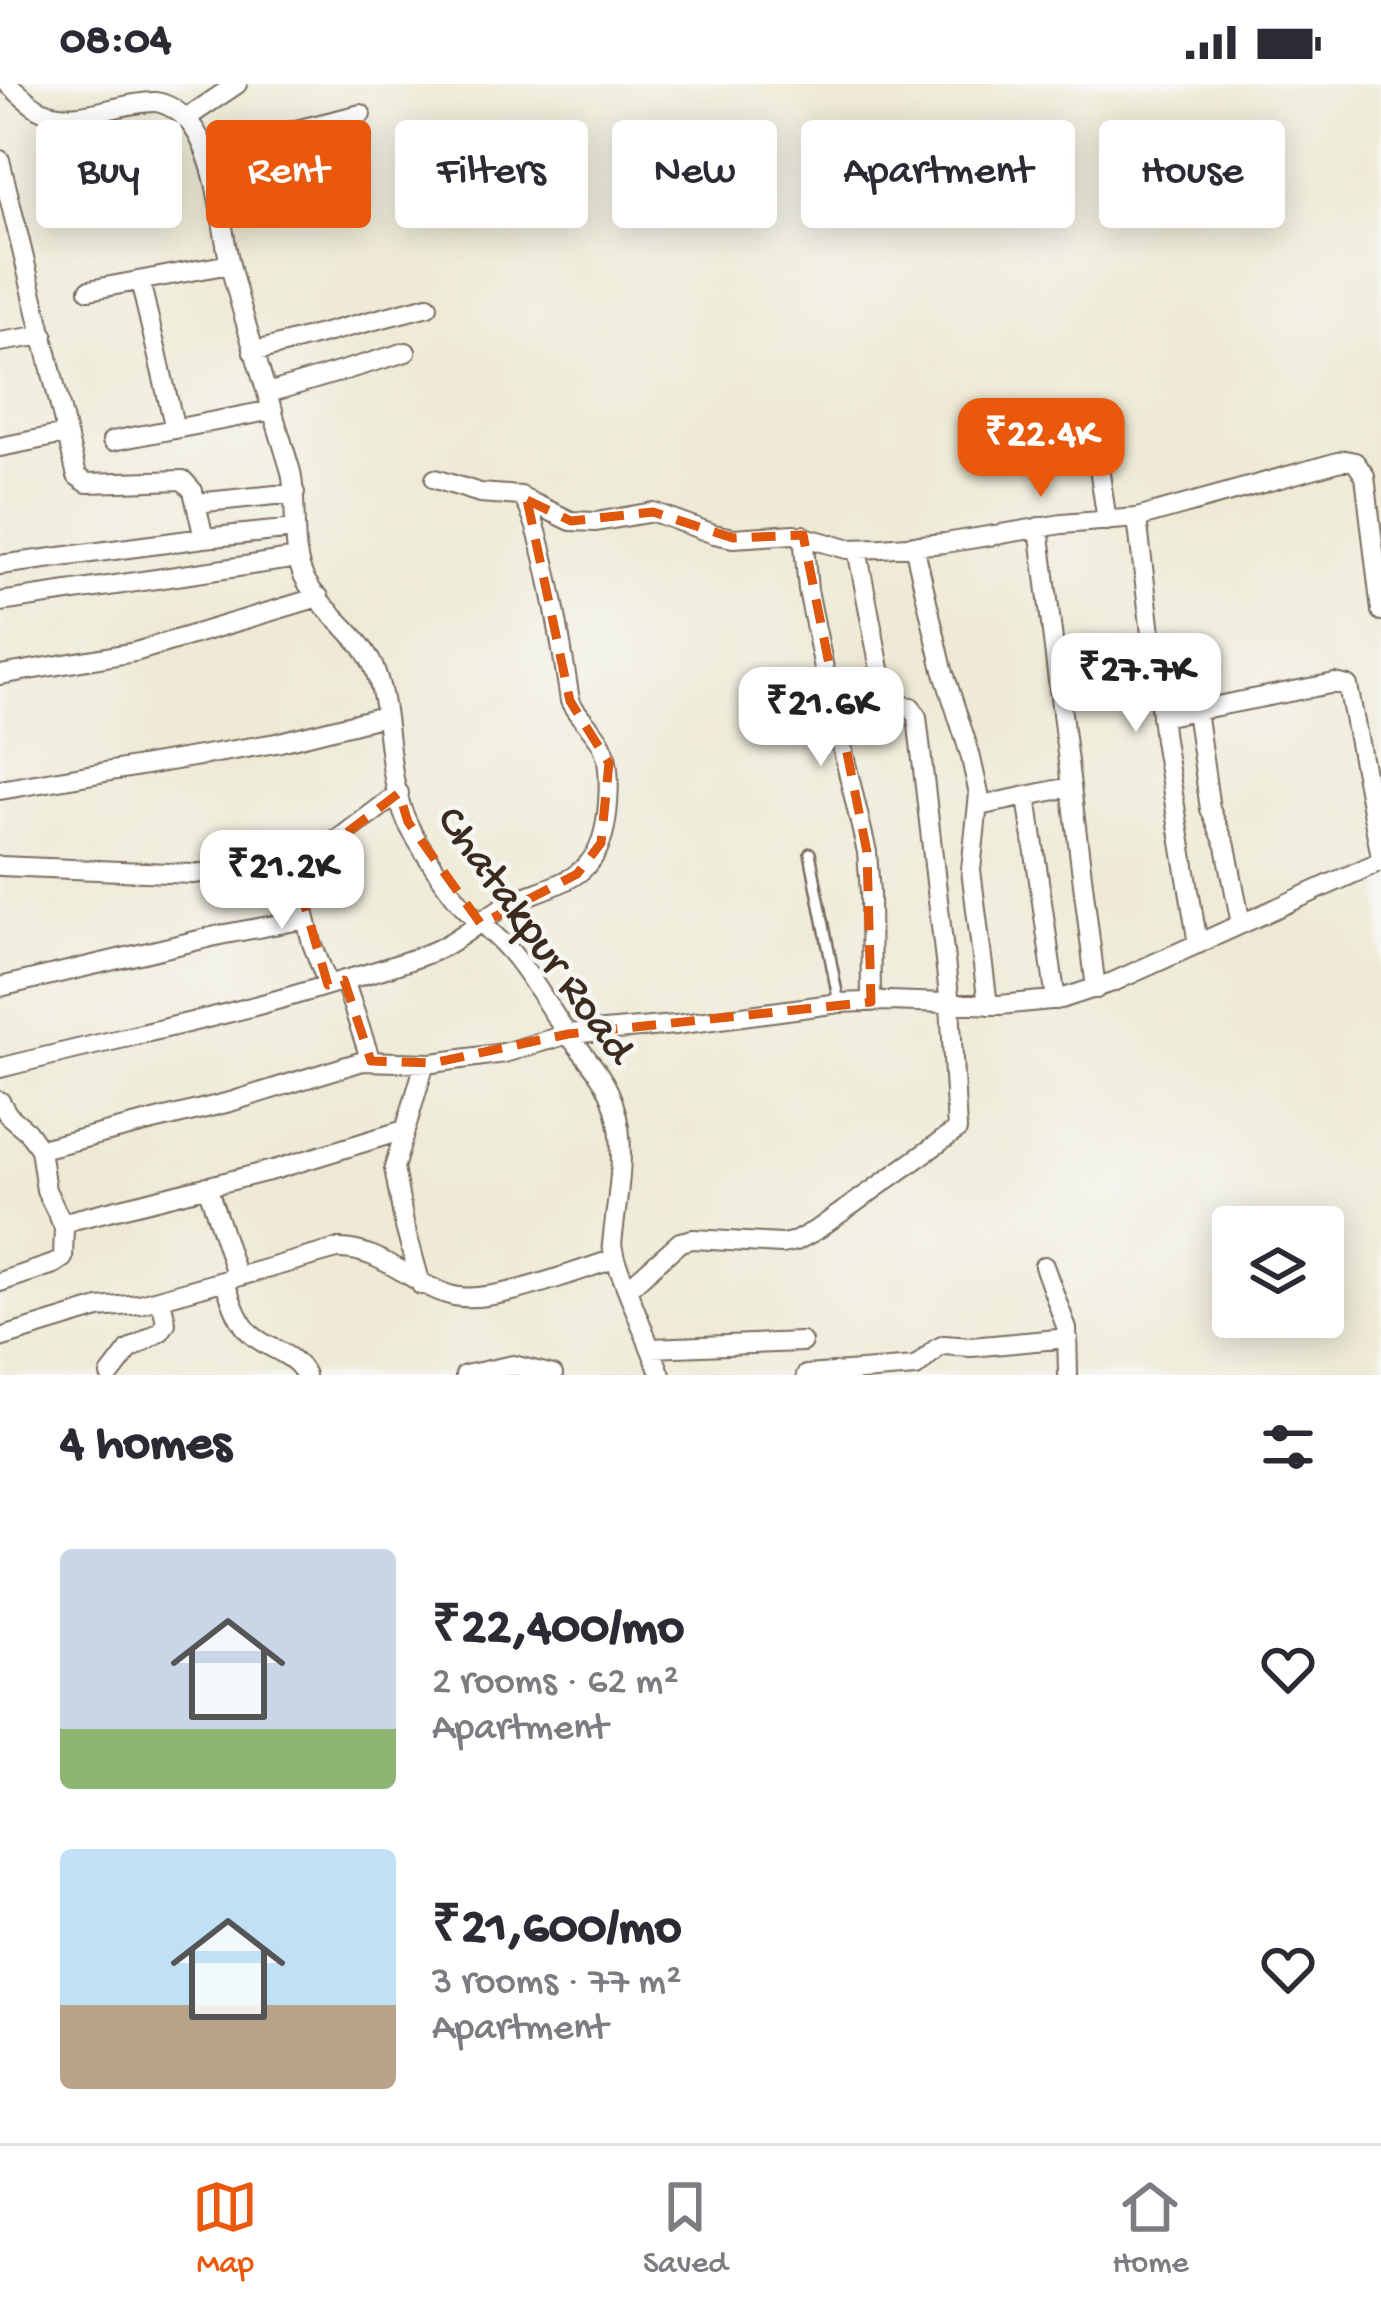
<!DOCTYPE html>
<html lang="en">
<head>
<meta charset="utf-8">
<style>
  :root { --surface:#fff; --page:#f2f2f3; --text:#2b2b33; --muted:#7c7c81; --line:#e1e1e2; --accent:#ea580c }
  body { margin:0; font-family:"Gochi Hand",sans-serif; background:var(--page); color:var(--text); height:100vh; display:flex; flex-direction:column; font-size:45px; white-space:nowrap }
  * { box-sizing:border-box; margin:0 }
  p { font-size:39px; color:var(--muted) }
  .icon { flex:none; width:66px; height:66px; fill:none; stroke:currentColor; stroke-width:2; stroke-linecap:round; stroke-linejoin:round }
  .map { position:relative; height:1291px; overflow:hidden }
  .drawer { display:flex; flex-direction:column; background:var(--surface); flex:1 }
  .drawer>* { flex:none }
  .hud { position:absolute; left:36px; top:36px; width:1311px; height:108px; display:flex; gap:24px }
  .tools { position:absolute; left:1212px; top:1122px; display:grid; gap:24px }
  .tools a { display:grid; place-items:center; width:132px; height:132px; border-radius:12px; background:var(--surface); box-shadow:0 6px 30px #0003; font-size:60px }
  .price { position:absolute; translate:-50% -102px; padding:0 27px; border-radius:24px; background:#fff; color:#222; font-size:39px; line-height:78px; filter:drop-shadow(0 3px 6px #0008) }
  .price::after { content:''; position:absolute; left:50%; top:72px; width:36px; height:27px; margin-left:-18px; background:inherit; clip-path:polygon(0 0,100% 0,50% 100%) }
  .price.on { background:var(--accent); color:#fff }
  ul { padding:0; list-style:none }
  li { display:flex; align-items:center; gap:36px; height:300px; padding:0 60px }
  li span { display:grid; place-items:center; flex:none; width:336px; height:240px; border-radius:12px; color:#555 }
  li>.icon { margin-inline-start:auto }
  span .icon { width:144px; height:144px; fill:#fffc; stroke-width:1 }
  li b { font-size:51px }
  h2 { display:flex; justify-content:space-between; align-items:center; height:144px; padding:0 60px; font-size:51px }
  .tag { padding:0 42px; border-radius:12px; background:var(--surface); box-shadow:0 6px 30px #0003; font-size:42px; line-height:108px }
  .tag.on { background:var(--accent); color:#fff }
  .status { display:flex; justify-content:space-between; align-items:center; height:84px; padding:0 60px; background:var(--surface); direction:ltr }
  .status svg { height:33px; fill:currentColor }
  .dock { display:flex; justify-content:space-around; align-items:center; height:168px; border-top:3px solid var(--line); background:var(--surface); font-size:33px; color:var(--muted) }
  .dock a { display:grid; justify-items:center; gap:6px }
  .dock .on { color:var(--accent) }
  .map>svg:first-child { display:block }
</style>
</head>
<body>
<div class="status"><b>08:04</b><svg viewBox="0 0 49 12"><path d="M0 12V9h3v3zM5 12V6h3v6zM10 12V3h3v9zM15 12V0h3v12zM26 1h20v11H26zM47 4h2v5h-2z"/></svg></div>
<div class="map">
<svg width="1381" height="1291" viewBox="0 0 1381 1291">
  <rect width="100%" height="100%" fill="#f6f6f2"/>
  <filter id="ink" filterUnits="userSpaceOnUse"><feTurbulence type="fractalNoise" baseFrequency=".00833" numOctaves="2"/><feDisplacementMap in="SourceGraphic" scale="24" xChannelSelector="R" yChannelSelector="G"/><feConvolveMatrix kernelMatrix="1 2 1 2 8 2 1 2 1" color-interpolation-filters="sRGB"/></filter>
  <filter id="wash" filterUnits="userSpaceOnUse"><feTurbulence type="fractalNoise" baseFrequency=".004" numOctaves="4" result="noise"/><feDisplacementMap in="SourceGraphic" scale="48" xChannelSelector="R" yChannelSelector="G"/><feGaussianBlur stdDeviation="2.7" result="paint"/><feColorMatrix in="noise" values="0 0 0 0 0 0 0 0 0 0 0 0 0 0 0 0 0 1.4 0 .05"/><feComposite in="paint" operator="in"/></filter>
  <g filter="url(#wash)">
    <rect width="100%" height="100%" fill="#eeead5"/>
  </g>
  <g filter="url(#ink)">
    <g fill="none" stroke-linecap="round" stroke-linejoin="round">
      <defs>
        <path id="lane" d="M810 769 839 919"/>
        <path id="street" d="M8 0C18 8 28 19 39 25 75 44 118 17 156 18 174 21 189 35 198 51 220 92 220 140 231 185 248 253 271 320 291 388 298 420 290 468 305 495 324 531 362 549 376 589 393 637 385 693 408 740 418 760 449 807 464 823 479 838 496 851 510 867 532 892 547 922 567 949 586 974 607 994 615 1025 628 1068 616 1117 612 1161L615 1175 661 1291
          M185 35 237 0
          M206 68 361 30
          M0 76 77 392 87 399 183 396 193 407 204 454
          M140 197 175 345
          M89 206 230 180
          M0 258 44 251
          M253 268 428 222
          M268 309 406 268
          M1094 350 1107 437
          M112 357 273 326
          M0 363 65 350
          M527 416 571 437 596 438 653 428 714 450 733 454 794 450 847 465 882 464 945 459 1062 440 1137 434 1345 376 1355 378 1365 392 1381 527
          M196 419 295 409
          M1137 434 1164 656 1198 860
          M1039 443 1096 905
          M803 451 808 506 827 599 867 768 870 809 871 918
          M914 461 943 586 970 670 979 710 971 786 988 921
          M0 481 204 454 295 445
          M0 518 298 474
          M0 591 135 568 319 513
          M1196 626 1210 725 1226 762 1241 840
          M1161 633 1335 599 1348 602 1381 773
          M0 706 276 659 384 632
          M1027 713 1056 916
          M979 722 1070 703
          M291 775 312 859 328 901
          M0 782 193 790 246 784 302 773 319 767 337 756 399 709
          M344 896 371 977
          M0 903 220 851 306 835
          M0 984C113 955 227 933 338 898 370 889 403 880 434 867 460 856 479 837 503 823 537 803 584 803 600 760 609 738 613 682 602 661 594 644 578 634 570 617 564 578 543 434 521 412L480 409 435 395
          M0 1017 8 1031 27 1047 40 1065 46 1106 64 1143
          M40 1065 230 1018 363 977 433 979 504 969 568 950 675 941 839 919 889 917 1000 921 1061 915 1113 898 1381 777
          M207 1102 237 1193
          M1044 1182 1067 1245 1068 1291
          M224 1197C231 1214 237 1237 251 1250 268 1266 295 1269 305 1291
          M0 1198 54 1180 63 1174 64 1143 73 1136 277 1085 404 1046
          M421 1201 404 1139 394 1084 425 979
          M627 1205 680 1158 693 1155 782 1160 796 1157 818 1145 957 1046 950 920 917 633 911 623 893 620 885 611 857 465
          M0 1254 99 1224 140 1220 337 1165C379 1163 411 1200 450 1211 488 1223 575 1187 615 1175
          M651 1264 802 1258
          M110 1291 129 1266 161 1247 166 1239 161 1214
          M465 1291 513 1281 553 1291
          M806 1291 916 1283 936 1265 944 1261 971 1263 1068 1254"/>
      </defs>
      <use href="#lane" stroke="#7a6d5e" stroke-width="14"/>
      <use href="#street" stroke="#7a6d5e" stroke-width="22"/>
      <use href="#lane" stroke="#fff" stroke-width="9"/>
      <use href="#street" stroke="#fff" stroke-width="18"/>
    </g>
  </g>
  <path fill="none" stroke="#df570d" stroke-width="9" stroke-dasharray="24 15" stroke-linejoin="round" d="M527 416 571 437 653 428 733 454 803 451 867 768 871 918 568 950 433 979 371 977 344 896 328 901 291 775 337 756 399 709 408 738 481 840 577 790 601 759 609 679 570 617Z"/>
  <g text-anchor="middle" stroke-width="9" stroke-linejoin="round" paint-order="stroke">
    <g font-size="45" fill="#3b2a1e" stroke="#f6f6f2">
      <text transform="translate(539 848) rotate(54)" y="16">Chatakpur Road</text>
    </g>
  </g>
</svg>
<div class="tools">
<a><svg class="icon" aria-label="layers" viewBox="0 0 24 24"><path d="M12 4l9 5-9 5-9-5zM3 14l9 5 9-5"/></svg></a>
</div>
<b class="price on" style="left:1041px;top:416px">₹22.4K</b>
<b class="price" style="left:1136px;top:651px">₹27.7K</b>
<b class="price" style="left:821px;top:685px">₹21.6K</b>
<b class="price" style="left:282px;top:848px">₹21.2K</b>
<div class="hud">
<a class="tag">Buy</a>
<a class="tag on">Rent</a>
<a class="tag">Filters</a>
<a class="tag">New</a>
<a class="tag">Apartment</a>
<a class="tag">House</a>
</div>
</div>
<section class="drawer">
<h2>4 homes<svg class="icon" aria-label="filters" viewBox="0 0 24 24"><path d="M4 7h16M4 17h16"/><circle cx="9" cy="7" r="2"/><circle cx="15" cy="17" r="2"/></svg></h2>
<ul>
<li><span style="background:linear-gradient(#c9d6e8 75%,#8fb573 0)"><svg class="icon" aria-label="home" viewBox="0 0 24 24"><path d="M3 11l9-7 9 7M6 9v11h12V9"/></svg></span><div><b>₹22,400/mo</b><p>2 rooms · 62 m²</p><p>Apartment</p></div><svg class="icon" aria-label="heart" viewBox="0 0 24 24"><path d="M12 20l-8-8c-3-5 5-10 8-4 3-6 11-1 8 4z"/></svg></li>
<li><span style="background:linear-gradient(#bfe0f5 65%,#b9a48a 0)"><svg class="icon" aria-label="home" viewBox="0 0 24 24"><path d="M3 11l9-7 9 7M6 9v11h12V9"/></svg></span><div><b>₹21,600/mo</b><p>3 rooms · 77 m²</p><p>Apartment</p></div><svg class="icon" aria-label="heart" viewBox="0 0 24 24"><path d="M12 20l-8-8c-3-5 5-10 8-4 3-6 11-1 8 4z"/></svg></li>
</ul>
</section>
<nav class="dock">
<a class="on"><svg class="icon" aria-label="map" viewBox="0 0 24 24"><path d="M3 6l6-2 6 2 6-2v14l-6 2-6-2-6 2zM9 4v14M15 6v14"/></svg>Map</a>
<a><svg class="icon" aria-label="saved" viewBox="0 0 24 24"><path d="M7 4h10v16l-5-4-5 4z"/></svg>Saved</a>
<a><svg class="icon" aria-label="home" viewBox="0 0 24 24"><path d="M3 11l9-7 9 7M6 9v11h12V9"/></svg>Home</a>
</nav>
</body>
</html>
